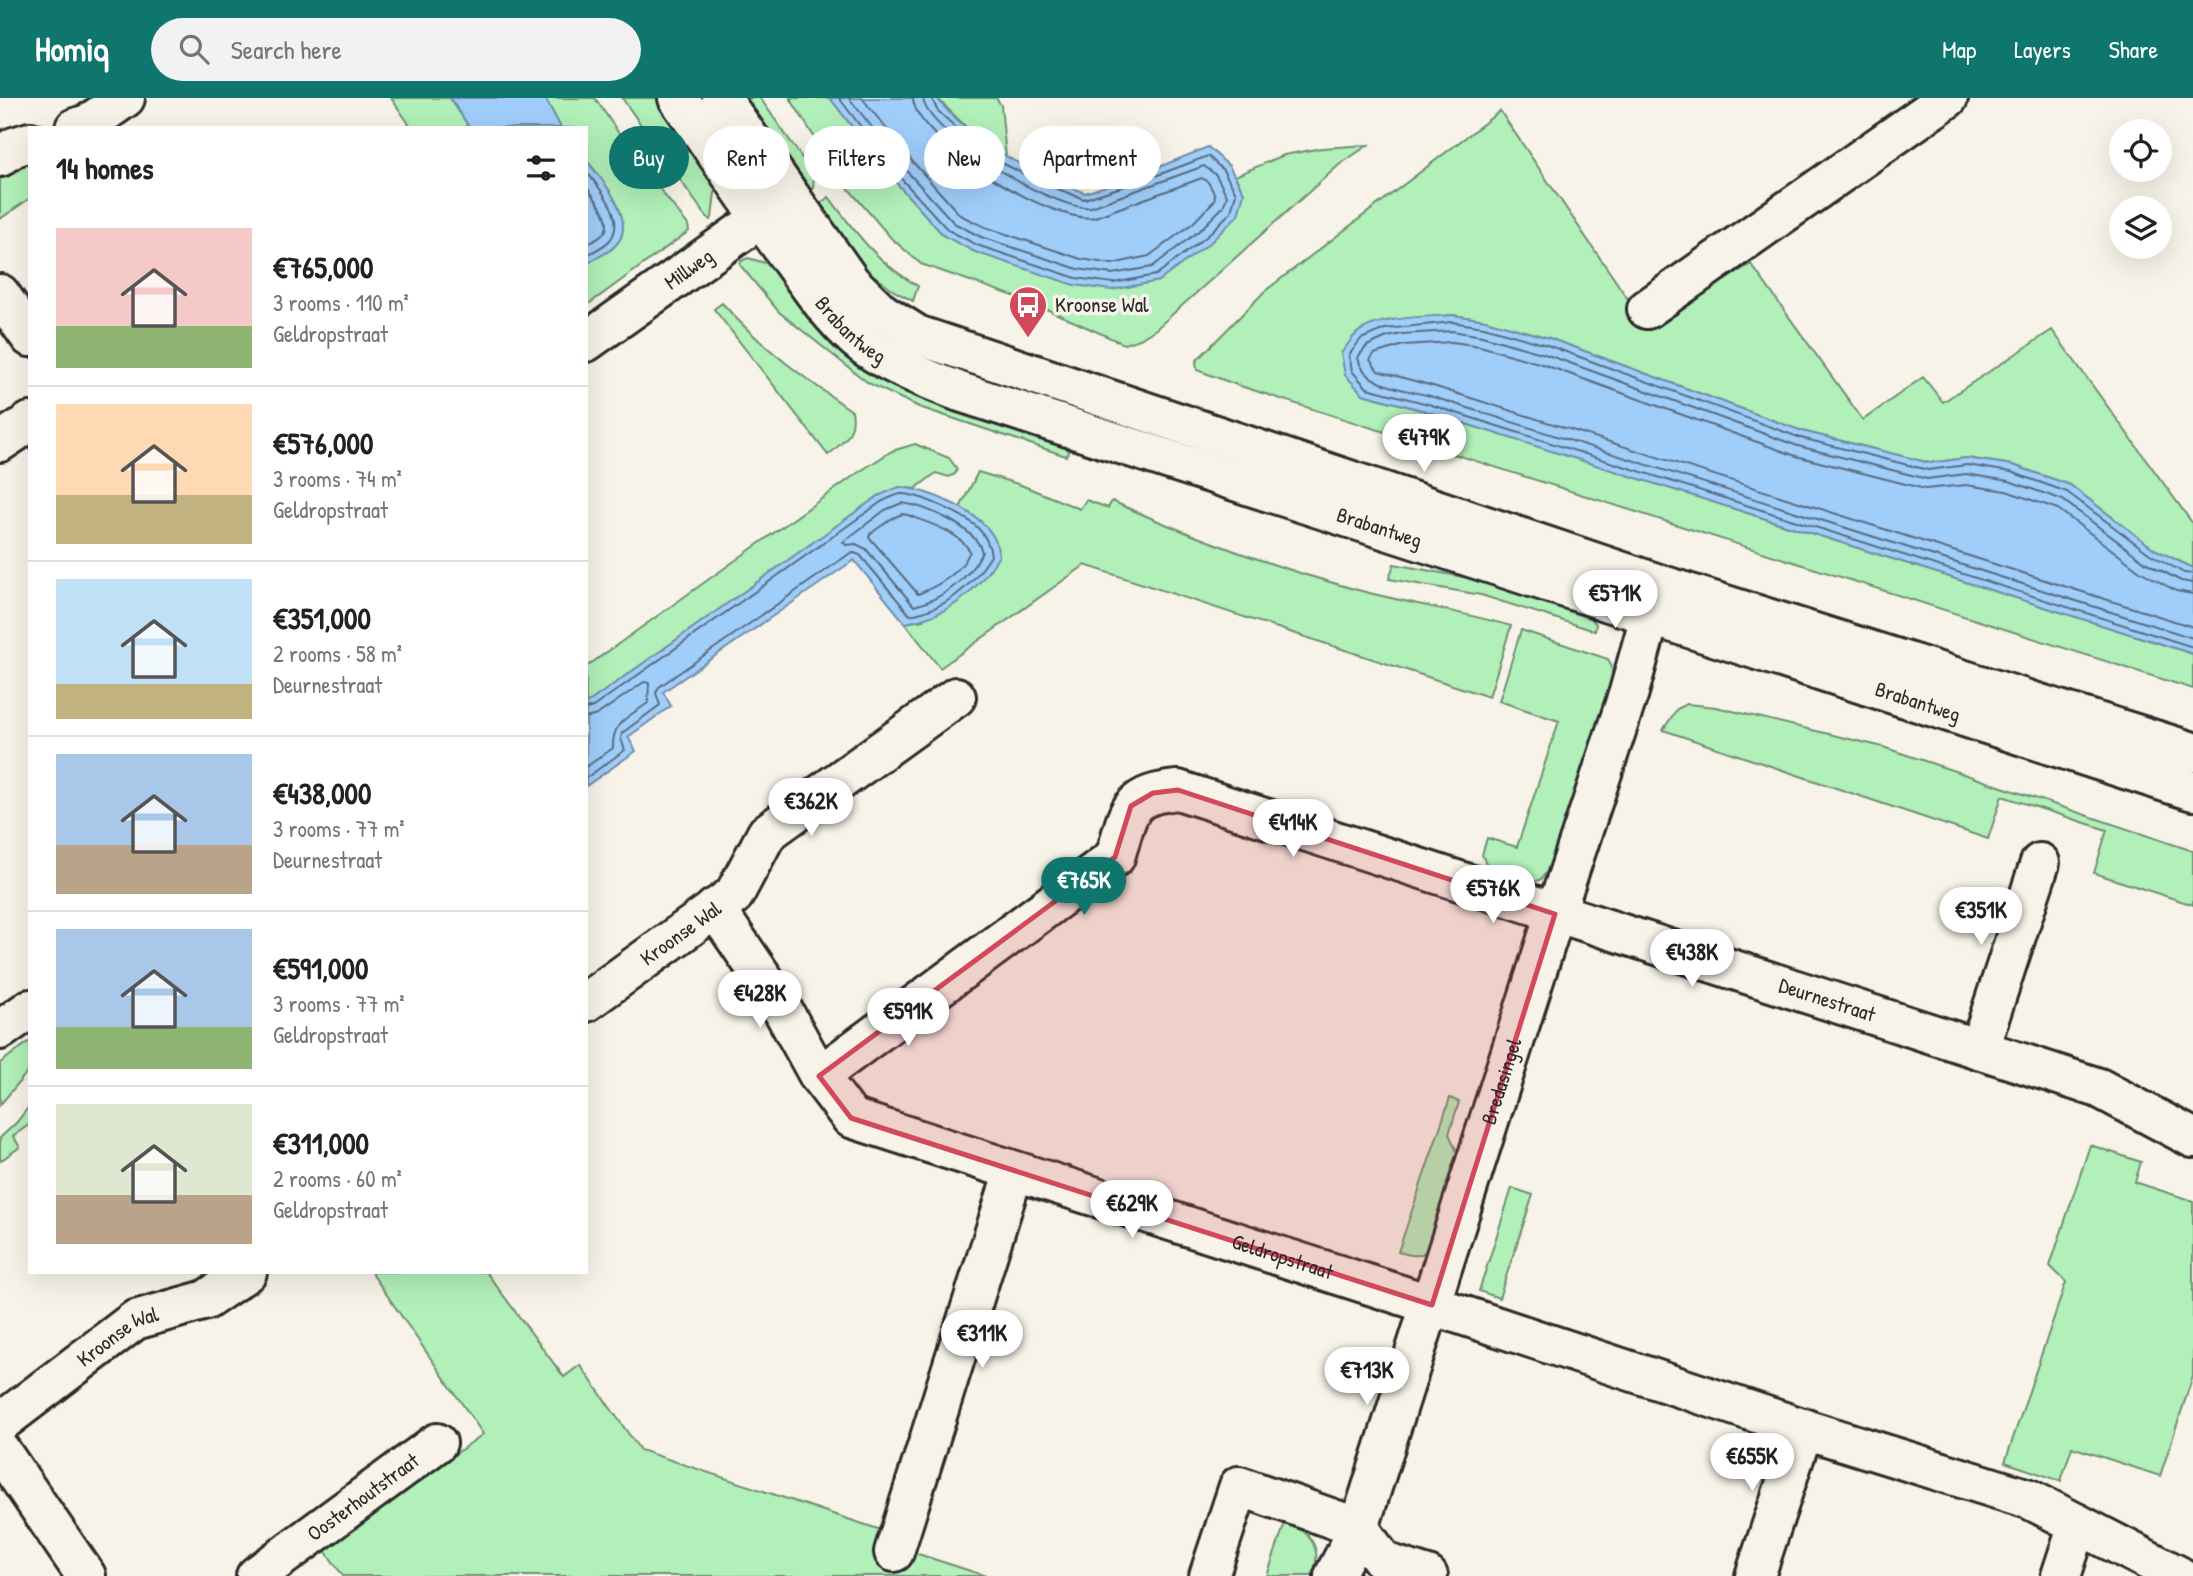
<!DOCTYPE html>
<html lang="en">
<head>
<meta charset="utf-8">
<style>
  :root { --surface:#fff; --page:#f2f2f2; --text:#222; --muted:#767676; --line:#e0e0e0; --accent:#0f766e }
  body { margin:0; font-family:"Patrick Hand",sans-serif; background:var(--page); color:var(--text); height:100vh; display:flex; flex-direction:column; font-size:26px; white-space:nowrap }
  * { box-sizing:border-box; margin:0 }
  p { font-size:23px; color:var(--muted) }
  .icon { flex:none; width:38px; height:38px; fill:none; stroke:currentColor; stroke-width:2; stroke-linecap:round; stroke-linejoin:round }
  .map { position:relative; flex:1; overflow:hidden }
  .sheet { position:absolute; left:28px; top:28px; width:560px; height:1148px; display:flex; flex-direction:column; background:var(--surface); border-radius:0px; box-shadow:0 7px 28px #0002 }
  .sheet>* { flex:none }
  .hud { position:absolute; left:609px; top:28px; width:665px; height:63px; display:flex; gap:14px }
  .buttons { position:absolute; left:2109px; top:21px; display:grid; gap:14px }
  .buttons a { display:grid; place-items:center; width:63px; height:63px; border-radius:50%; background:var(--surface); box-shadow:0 7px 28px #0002; font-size:35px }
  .price { position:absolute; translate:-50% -60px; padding:0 16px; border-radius:24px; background:#fff; color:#222; font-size:23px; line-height:46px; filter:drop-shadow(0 2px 4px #0008) }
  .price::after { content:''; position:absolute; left:50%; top:42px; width:21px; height:16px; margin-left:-10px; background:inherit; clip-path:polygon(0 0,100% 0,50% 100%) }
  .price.active { background:var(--accent); color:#fff }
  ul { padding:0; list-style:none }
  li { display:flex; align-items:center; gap:21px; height:175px; padding:0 28px }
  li+li { border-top:2px solid var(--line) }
  li span { display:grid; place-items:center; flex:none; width:196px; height:140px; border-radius:0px; color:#555 }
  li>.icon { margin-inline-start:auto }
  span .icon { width:84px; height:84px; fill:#fffc; stroke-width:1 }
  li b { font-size:30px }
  h2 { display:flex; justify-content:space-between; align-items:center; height:84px; padding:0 28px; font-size:30px }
  .pill { padding:0 24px; border-radius:32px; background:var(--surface); box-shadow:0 7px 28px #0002; font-size:24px; line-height:63px }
  .pill.active { background:var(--accent); color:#fff }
  header { display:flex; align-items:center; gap:42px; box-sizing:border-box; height:98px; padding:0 35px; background:var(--accent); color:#fff }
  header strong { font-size:33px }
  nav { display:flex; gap:38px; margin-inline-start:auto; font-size:24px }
  .search { width:490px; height:63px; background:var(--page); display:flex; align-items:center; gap:18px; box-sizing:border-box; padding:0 24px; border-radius:38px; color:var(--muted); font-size:26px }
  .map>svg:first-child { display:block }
</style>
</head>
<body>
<header>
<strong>Homiq</strong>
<div class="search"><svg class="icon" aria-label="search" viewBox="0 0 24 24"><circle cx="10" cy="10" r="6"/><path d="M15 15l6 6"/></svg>Search here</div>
<nav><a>Map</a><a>Layers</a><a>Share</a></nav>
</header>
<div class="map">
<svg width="2193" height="1478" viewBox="0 0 2193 1478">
  <rect width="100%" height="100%" fill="#f7f3e8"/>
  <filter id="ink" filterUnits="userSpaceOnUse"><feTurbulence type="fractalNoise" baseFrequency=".0143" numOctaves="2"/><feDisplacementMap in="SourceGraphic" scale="14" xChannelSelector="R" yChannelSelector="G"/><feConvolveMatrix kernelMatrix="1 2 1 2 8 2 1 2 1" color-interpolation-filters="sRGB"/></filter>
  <g filter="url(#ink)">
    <path fill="#b1f0b8" stroke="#6e8e72" stroke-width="2" d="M391 0H450L470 30H412Z
      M545 0H595L636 61 688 127 689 133 586 208V166L612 151 597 75 586 62V30H561Z
      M622 0H662L716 86 712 120 710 122 703 114Z
      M741 0H760L814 77 813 90 807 96Z
      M790 0H830L892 80 944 138 1074 187 1244 95 1235 78 1284 57 1322 50 1368 47 1339 67 1156 231 1140 241 1124 246 1028 203 921 166 891 140 841 82Z
      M937 0H996L1001 7 1006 59 973 36Z
      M1500 13 1647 229 1751 166 1863 322 1923 279 1943 304 2052 232 2193 426V470L2154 451 2070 387 2013 367 1966 360 1930 365 1802 333 1549 240 1485 222 1453 217 1383 224 1363 296 1425 313 2193 556V591L1237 287 1197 272 1196 263 1265 193Z
      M23 65 30 66V100L0 121V81Z
      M829 99C857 136 876 164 918 188L913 203 894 193 863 169 816 108Z
      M748 160 776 168 1071 348 1066 358 919 309 868 285 779 214 740 167 741 163Z
      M722 205C763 251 803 279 852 313 856 335 844 344 828 357L714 211Z
      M915 346 949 360 957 371 955 376 949 379 936 375 915 391 899 389 792 460 586 606V569L859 374 892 353Z
      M978 374 1021 387 1080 411 1086 402 1108 410 1112 403C1189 438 1271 468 1354 491 1406 505 1459 513 1511 528L1489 599 1085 467 940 570 905 525 923 522 982 424 960 410Z
      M1394 466 1495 485 1587 515 1596 526 1595 533 1481 497 1389 481Z
      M1521 532 1608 561C1614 570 1612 578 1611 588L1552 767 1541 781 1529 787 1491 776 1482 757 1487 740 1517 749 1559 623 1499 603Z
      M1687 606 1716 609 1883 649 2193 753V807L2094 775 2107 732 2002 698 1988 741 1663 632 1677 611Z
      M30 943V971L0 1007V965Z
      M1450 1000 1459 1004 1449 1036 1458 1056 1429 1151C1418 1161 1411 1157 1398 1154Z
      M30 1007V1026L13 1038 20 1049 0 1063V1040L17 1024Z
      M2090 1047 2141 1064 2135 1084 2193 1103V1278L2160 1378 2072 1349 2061 1383 2005 1364 2066 1184 2050 1168Z
      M1512 1090 1533 1097 1499 1200 1479 1193Z
      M371 1174H486L564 1279 580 1267 640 1352 881 1432 878 1443 986 1478H343L324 1451 483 1336Z
      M1286 1422C1310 1433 1325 1453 1311 1478H1267Z"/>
    <path fill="#a0cefb" stroke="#718da8" stroke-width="2" d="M450 0H545L561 30H470Z
      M830 0H937C973 48 1031 73 1085 95L1147 74 1208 49 1229 68 1244 95 1238 117 1211 144 1159 183 1112 192 1074 187 975 154 944 138 892 80Z
      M586 62C603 82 644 129 610 152 603 157 594 161 586 166Z
      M1453 217 1485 222 1549 240 1802 333 1930 365 1966 360 2013 367 2070 387 2154 451 2193 470V556L1425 313 1363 296 1345 277 1341 255C1346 250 1350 242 1355 237 1373 218 1428 219 1453 217Z
      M899 389C928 392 982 413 995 442 997 446 998 453 999 458 975 496 950 517 905 525L854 462 663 594 671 608 628 639 636 653 586 688V606L878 398Z"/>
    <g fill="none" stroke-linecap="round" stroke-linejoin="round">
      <path stroke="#5a6c7e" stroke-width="2" d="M839 0 897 76 948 132 977 147 1076 180 1113 185 1156 177 1206 139 1231 114 1236 95 1223 72 1208 58 1150 80 1084 101 1042 85 1002 65 968 41 937 12 932 0
        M849 0 904 70 954 125 981 139 1078 171 1112 176 1152 169 1200 132 1223 109 1227 98 1216 77 1204 68 1091 109C1058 115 925 35 923 0
        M862 0 912 63 960 117 985 129 1081 161 1112 166 1149 158 1193 125 1214 103 1215 97 1208 84 1202 80 1095 119C1056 128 914 43 913 0
        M586 73C600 91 627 120 610 142 604 149 593 153 586 158
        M586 88C594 100 618 125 601 138 597 142 591 144 586 147
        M902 405C925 408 976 429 982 454 970 480 941 502 914 508L866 451 856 446 846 447 843 444 885 412Z
        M902 416 908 417C930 426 956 432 970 453 962 474 938 488 918 496L869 439 870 436 891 421Z
        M2193 476 2184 475 2150 456 2067 394 2011 374 1967 367 1928 372 1801 340 1547 247 1484 229 1452 224 1385 231 1361 241 1349 257 1352 273 1367 290 1428 306 2193 549
        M2193 485 2181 483 2145 464 2063 402 2009 383 1966 376 1927 381 1798 348 1545 256 1482 238 1452 233 1402 236 1387 239 1367 248 1358 259C1363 289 1406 291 1430 298L2193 540
        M2193 496 2176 493 2140 473 2058 411 2006 393 1966 387 1925 391 1796 358 1542 266 1480 248 1452 244 1404 247 1374 256 1370 262 1378 273 1433 288 2193 529
        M586 611 593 609 881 404C887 401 895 397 901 396 918 395 964 417 977 429 985 437 990 447 991 458 972 488 946 511 910 517L860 457 854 455 849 456 659 589 656 595 660 607 622 635 621 641 625 652 586 680
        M586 620 597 617 644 584 649 585 648 605C629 619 612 623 613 650L586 669"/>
      <defs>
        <g id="minor">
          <path id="s1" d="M678 0C715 53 750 106 788 158 809 187 829 217 856 241 885 266 925 280 960 294L2193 693"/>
          <path d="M721 0 851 185 882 215 917 237 1659 486 2193 654"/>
          <path d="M75 30 88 26 125 0"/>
          <path d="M0 59 14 49 30 44"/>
          <path d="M0 196 30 239"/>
          <path d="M1647 211 1948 0"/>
          <path id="s2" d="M586 244 761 120 785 113"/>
          <path d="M0 344 30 324"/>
          <path id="s3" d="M715 810 775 898 819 978 851 1020 1432 1207 1814 1334 2029 1401 2078 1426 2061 1478"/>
          <path id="s4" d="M586 904 734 797 767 735 956 599"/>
          <path d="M0 932 30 911"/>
          <path d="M1979 951 2040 765"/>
          <path id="s5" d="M819 978 1115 759C1129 715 1125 697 1178 692L2099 990 2193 1040"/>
          <path id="s6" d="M0 1325 135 1222 206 1202 247 1174"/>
          <path d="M0 1352 86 1478"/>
          <path d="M2078 1426 2179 1478"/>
          <path d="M894 1454 1014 1073"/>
          <path id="s7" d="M256 1478 437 1345"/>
          <path d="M1209 1478 1239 1388 1359 1430 1384 1464 1428 1478"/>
          <path id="s8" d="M1334 1478 1359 1430 1555 816 1629 594 1657 493"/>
          <path d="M1755 1478 1804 1330"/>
        </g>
      </defs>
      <use href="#minor" stroke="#2b2b2b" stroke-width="44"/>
      <use href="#minor" stroke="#f7f3e8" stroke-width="38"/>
    </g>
  </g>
  <path fill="#d1495b" fill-opacity="0.2" stroke="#d1495b" stroke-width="5" stroke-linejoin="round" d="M1178 692 1555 816 1432 1207 851 1020 819 978 1115 759 1131 708 1153 695Z"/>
  <defs>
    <symbol id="bus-pin" viewBox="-11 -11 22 30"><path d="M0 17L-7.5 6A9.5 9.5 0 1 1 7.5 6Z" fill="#d1495b" stroke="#f7f3e8"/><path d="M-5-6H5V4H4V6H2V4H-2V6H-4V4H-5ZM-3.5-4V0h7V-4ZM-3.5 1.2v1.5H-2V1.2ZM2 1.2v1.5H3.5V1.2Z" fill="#fff"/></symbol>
  </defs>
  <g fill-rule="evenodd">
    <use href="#bus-pin" x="1006" y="185" width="44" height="60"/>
  </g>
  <g text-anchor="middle" stroke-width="7" stroke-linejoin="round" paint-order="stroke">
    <g font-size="21" fill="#2b2b2b" stroke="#f7f3e8">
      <text dy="7" stroke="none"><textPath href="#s2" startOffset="126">Millweg</textPath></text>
      <text dy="7" stroke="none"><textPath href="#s1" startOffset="290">Brabantweg</textPath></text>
      <text dy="7" stroke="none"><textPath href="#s1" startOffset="858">Brabantweg</textPath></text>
      <text dy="7" stroke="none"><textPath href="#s1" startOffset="1424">Brabantweg</textPath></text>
      <text dy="7" stroke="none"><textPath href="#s4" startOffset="117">Kroonse Wal</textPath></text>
      <text dy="7" stroke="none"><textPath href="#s5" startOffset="1153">Deurnestraat</textPath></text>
      <text dy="7" stroke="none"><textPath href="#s8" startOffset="523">Bredasingel</textPath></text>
      <text dy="7" stroke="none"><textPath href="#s3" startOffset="704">Geldropstraat</textPath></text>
      <text dy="7" stroke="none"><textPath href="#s6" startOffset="147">Kroonse Wal</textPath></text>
      <text dy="7" stroke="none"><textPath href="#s7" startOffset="133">Oosterhoutstraat</textPath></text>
    </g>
    <g font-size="21" fill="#2b2b2b" stroke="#f7f3e8" text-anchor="start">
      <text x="1055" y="214">Kroonse Wal</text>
    </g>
  </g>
</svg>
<div class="buttons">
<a><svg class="icon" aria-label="locate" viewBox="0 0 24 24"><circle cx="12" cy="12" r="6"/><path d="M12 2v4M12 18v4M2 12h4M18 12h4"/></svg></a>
<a><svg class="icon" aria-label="layers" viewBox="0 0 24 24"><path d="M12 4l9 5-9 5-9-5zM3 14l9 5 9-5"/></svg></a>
</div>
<b class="price" style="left:1424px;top:376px">€479K</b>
<b class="price" style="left:1615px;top:532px">€571K</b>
<b class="price" style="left:811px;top:740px">€362K</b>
<b class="price" style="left:1293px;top:761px">€414K</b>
<b class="price active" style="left:1084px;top:819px">€765K</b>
<b class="price" style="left:1493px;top:827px">€576K</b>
<b class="price" style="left:1981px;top:849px">€351K</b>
<b class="price" style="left:1692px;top:891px">€438K</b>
<b class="price" style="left:760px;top:932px">€428K</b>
<b class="price" style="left:908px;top:950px">€591K</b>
<b class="price" style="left:1132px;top:1142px">€629K</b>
<b class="price" style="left:982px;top:1272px">€311K</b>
<b class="price" style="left:1367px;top:1309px">€713K</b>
<b class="price" style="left:1752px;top:1395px">€655K</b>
<div class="hud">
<a class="pill active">Buy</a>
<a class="pill">Rent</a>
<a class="pill">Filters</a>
<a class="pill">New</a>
<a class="pill">Apartment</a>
</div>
<section class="sheet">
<h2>14 homes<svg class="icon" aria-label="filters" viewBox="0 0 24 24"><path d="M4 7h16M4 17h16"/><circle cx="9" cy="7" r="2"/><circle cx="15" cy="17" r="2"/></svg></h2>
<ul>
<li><span style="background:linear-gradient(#f6c9c9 70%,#8fb573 0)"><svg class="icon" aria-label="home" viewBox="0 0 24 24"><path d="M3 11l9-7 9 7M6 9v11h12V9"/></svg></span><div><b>€765,000</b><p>3 rooms · 110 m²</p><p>Geldropstraat</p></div></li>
<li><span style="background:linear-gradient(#ffd9b3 65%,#c2b280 0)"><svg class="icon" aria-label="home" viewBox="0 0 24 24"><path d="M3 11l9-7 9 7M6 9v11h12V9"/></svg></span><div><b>€576,000</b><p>3 rooms · 74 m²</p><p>Geldropstraat</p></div></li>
<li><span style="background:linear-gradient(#bfe0f5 75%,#c2b280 0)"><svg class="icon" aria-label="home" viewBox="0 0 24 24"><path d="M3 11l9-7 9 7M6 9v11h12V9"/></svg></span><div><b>€351,000</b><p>2 rooms · 58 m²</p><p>Deurnestraat</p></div></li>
<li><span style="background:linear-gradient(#a9c7e8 65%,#b9a48a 0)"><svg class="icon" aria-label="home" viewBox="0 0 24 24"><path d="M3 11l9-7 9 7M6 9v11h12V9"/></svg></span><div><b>€438,000</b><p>3 rooms · 77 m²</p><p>Deurnestraat</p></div></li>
<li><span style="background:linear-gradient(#a9c7e8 70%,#8fb573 0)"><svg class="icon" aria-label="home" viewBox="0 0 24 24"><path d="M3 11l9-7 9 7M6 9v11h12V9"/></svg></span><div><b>€591,000</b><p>3 rooms · 77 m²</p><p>Geldropstraat</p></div></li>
<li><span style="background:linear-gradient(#dfe7d0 65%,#b9a48a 0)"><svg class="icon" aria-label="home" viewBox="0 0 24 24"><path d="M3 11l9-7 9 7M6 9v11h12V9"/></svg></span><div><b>€311,000</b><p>2 rooms · 60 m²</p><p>Geldropstraat</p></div></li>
</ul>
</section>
</div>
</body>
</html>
